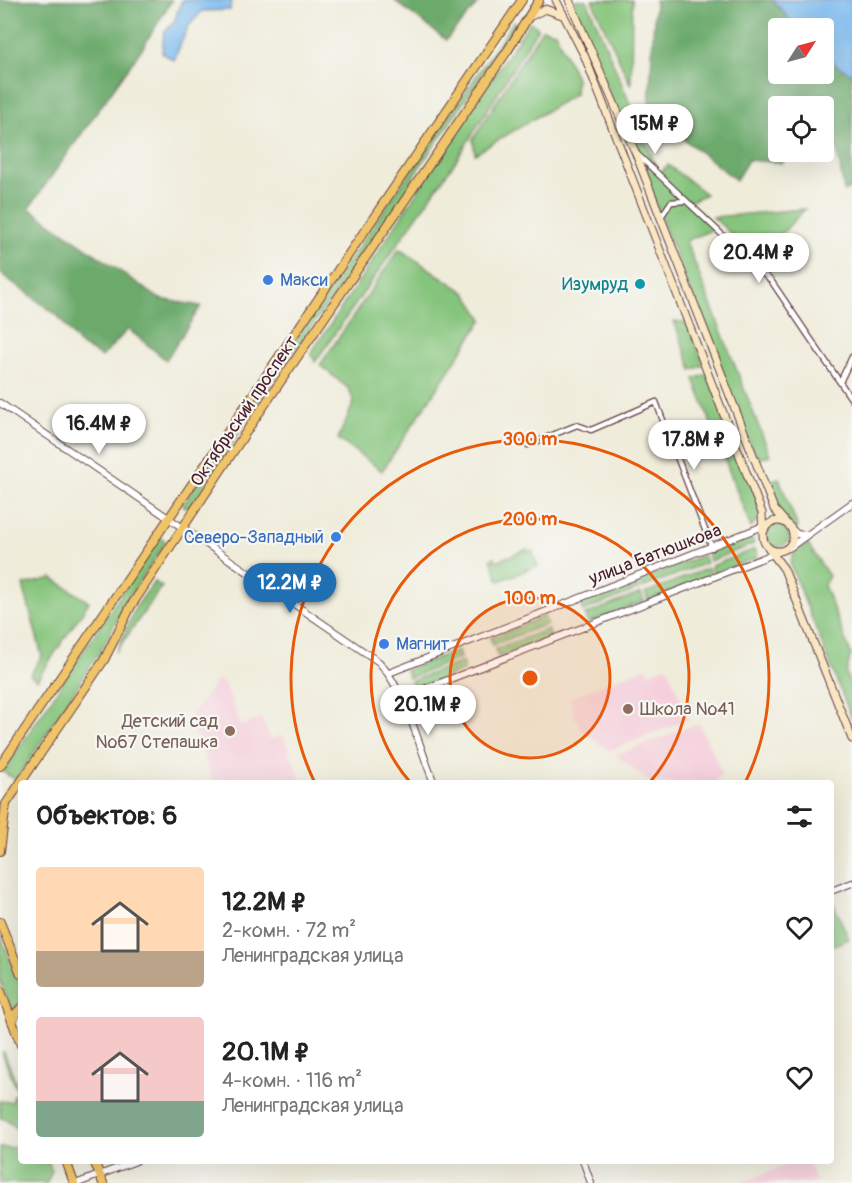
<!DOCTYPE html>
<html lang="ru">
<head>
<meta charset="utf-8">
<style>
  :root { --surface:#fff; --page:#f6f6f6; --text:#222; --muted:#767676; --accent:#1f6fb2 }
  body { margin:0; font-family:Pangolin,sans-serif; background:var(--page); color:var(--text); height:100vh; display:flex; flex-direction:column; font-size:22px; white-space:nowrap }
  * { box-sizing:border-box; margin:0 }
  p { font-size:20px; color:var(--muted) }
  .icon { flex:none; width:33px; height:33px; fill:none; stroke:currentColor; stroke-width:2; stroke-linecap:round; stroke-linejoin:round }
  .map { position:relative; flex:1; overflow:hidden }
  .drawer { position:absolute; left:18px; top:780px; width:816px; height:384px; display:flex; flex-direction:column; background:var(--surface); border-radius:6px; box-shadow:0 6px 24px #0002 }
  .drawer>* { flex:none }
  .needle { width:39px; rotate:54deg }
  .tools { position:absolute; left:768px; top:18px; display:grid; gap:12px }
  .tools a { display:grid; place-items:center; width:66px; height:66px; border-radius:6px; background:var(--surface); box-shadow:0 6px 24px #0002; font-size:30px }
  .price { position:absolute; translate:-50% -51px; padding:0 14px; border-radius:21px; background:#fff; color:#222; font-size:20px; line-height:39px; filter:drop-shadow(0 2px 3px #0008) }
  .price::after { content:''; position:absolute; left:50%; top:36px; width:18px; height:14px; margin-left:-9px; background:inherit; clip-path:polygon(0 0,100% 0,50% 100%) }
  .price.active { background:var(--accent); color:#fff }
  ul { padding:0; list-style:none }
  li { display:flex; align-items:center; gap:18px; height:150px; padding:0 18px }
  li span { display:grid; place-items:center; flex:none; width:168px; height:120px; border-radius:6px; color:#555 }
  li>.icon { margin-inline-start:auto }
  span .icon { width:72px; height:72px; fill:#fffc; stroke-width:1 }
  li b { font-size:26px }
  h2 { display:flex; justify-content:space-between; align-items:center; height:72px; padding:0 18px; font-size:26px }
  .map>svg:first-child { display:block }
</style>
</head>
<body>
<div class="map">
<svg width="852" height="1183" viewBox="0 0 852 1183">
  <rect width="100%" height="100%" fill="#f6f6f2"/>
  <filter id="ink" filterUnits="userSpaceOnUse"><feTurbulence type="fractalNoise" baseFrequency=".0167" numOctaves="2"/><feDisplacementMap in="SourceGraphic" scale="12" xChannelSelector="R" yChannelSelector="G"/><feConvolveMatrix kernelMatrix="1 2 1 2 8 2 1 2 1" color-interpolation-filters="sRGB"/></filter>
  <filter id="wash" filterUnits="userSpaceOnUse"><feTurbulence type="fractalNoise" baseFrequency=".008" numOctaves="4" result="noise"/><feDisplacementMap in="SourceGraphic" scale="24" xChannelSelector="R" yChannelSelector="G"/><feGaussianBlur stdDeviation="1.35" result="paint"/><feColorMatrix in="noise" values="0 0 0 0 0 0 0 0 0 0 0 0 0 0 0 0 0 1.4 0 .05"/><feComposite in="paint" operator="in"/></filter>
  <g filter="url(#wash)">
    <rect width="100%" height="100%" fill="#efecda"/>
    <path fill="#f5cfdb" d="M667 666 689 719 609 751 580 729 568 698 647 667 649 673Z
      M218 679 225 684 241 726 262 718 270 739 283 735 302 783H214L189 718Z
      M699 723 722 773 714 783H650L616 755Z
      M797 1161H808L816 1183H739Z"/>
    <path fill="#85c47c" stroke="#687254" stroke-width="1.5" d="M576 0H587L659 174 668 165 706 194 689 202 716 228 686 241 770 455 760 459 750 445 636 154 571 6Z
      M592 0H632L631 86Z
      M514 21 517 24 416 172 403 197 247 418 244 414Z
      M530 22 538 28 457 159 315 362 311 353C385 244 454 131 530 22Z
      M542 29 555 32 576 78 575 94 475 154 473 139Z
      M805 209 758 259 713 217Z
      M399 249 466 293 483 319 382 471 338 439 354 402 349 389 320 365Z
      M674 321 688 323 704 365 692 370Z
      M708 374 763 513 751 528 694 379Z
      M239 421 244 425 189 509 183 505Z
      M779 478 798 528 792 531 771 501 770 481Z
      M767 536a11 11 0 1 1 22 0a11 11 0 1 1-22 0Z
      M751 536 754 544 710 561 707 553Z
      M159 537 166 542 125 603 103 647 16 780 3 772Z
      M807 543 829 576 824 585 851 654 846 673 852 689V719L790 564 794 553Z
      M527 549 528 552 532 550 538 566 527 570 525 566V571L499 581 491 559 495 557 497 561Z
      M755 549 758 557 714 574 711 566Z
      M703 555 706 563 642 588 639 580Z
      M708 568 711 576 648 601 645 593Z
      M52 578 89 602 37 680 30 675 42 656 23 585Z
      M636 581 639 589 583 611 580 603Z
      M154 582 162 586 116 652 136 607Z
      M641 593 644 601 588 623 585 615Z
      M544 616 547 624 493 645 490 638Z
      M548 629 551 637 498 657 495 649Z
      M458 650 460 658 409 678 406 670Z
      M462 662 465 670 414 689 411 681Z
      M831 898 849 939 831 946Z
      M0 934 21 987V1003L12 1012 0 980Z
      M4 1052 21 1094V1133L8 1120 0 1118V1101L12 1102 14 1095 18 1093 2 1053Z
      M21 1147V1161H48L52 1171 47 1183H0V1148Z"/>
    <path fill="#6caa6c" stroke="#5b644c" stroke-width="1.5" d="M0 0H172L143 47 29 208 160 299 201 306 166 360 128 329 102 357 79 344 58 316 0 273Z
      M394 0H481L446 40Z
      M655 0H772L798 28H778V74H824V52L836 65 852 74V189L844 191 835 138 824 132V106H778V152H792L782 163 748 160 736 180 663 123 649 108Z"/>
    <path fill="#7bbbf0" stroke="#626d8e" stroke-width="1.5" d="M182 0H232L230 10 202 11 188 27 174 60 162 53 164 33 174 22Z
      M772 0H852V74L836 65 824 52V28H798Z"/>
  </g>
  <g filter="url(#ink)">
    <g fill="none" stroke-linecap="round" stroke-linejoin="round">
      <defs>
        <path id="minor" d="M638 155 772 282 852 400
          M661 217 671 202 685 201
          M840 382 852 357
          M528 445 577 425 591 430 656 402 712 548"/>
        <path id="tertiary" d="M0 403 379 662C407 694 418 744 434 783
          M791 528 797 534 805 535
          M789 548 852 503
          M389 673 771 523
          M401 698 781 551
          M831 891 852 883
          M583 1161 591 1183
          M78 1183 136 1161"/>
        <path id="secondary" d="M556 0 585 57 762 513 763 535
          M569 0 636 154 774 509 787 524
          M529 17 545 9 562 15
          M763 536a15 15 0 1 1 30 0a15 15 0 1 1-30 0Z
          M769 549 784 569 852 739"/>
        <path id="primary" d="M0 766 522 0
          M0 851 6 804 104 660 131 606 252 423 508 50 539 0
          M0 922 21 974
          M0 989 21 1045
          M12 1021 15 1014 21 1008
          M66 1161 74 1183
          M94 1161 103 1183"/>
      </defs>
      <use href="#minor" stroke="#633e45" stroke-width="7"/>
      <use href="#tertiary" stroke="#633e45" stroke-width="8"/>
      <use href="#secondary" stroke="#633e45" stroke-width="9"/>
      <use href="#primary" stroke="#633e45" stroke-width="10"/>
      <use href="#minor" stroke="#fff" stroke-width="4.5"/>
      <use href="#tertiary" stroke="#fff" stroke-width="6"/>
      <use href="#secondary" stroke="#f9e7c3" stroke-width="7"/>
      <use href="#primary" stroke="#f0c469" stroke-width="8"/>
    </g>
  </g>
  <circle cx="530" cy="678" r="80" fill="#e8590c" fill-opacity=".12"/>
  <g fill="none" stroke="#e8590c" stroke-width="3">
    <circle cx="530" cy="678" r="80"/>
    <path d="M410 782A159 159 0 1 1 650 782"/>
    <path d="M315 783A239 239 0 1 1 745 783"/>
  </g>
  <g fill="#3f7fe0" stroke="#f6f6f2" stroke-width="2">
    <circle cx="268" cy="280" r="6"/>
    <circle cx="336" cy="537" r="6"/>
    <circle cx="384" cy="644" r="6"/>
  </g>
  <circle fill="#0f9aa8" stroke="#f6f6f2" stroke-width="2" cx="640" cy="284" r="6"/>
  <g fill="#8d6e63" stroke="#f6f6f2" stroke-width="2">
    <circle cx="628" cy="709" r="6"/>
    <circle cx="230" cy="731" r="6"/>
  </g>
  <g text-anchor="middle" stroke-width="4.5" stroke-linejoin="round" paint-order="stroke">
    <g font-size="18" fill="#366cbe" stroke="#f6f6f2" text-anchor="start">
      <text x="280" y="286">Макси</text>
      <text x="324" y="543" text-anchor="end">Северо-Западный</text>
      <text x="396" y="650">Магнит</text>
    </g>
    <g font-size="18" fill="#0d838f" stroke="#f6f6f2" text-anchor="end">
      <text x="628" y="290">Изумруд</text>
    </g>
    <g font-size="18" fill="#4a1f2b" stroke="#f6f6f2">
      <text transform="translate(244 411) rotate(-56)" y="6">Октябрьский проспект</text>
      <text transform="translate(655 554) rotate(-21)" y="6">улица Батюшкова</text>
    </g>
    <g font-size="18" fill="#785e54" stroke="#f6f6f2" text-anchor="start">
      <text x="640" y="715">Школа №41</text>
      <text x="218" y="727" text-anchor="end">Детский сад<tspan x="218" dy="21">№67 Степашка</tspan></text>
    </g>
  </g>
  <circle cx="530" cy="678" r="9" fill="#e8590c" stroke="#f6f6f2" stroke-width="3"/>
  <g font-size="18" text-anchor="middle" font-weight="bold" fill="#e8590c" stroke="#f6f6f2" stroke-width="4.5" stroke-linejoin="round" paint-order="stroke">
    <text x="530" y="445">300 m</text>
    <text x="530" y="525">200 m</text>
    <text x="530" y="604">100 m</text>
  </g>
</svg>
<div class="tools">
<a><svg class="needle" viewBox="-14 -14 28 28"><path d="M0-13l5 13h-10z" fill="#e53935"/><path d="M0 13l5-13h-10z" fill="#767676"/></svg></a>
<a><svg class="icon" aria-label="locate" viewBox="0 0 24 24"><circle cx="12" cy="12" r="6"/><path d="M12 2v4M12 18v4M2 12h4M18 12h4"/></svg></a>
</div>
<b class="price" style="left:655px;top:155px">15M ₽</b>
<b class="price" style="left:759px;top:284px">20.4M ₽</b>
<b class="price" style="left:99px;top:455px">16.4M ₽</b>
<b class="price" style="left:694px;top:471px">17.8M ₽</b>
<b class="price active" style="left:290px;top:614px">12.2M ₽</b>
<b class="price" style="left:428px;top:736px">20.1M ₽</b>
<section class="drawer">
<h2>Объектов: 6<svg class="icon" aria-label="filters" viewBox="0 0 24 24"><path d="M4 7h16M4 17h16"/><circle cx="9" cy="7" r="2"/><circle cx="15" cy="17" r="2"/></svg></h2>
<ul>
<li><span style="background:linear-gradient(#ffd9b3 70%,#b9a48a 0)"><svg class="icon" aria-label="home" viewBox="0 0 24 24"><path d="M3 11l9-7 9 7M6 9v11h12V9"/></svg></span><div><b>12.2M ₽</b><p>2-комн. · 72 m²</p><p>Ленинградская улица</p></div><svg class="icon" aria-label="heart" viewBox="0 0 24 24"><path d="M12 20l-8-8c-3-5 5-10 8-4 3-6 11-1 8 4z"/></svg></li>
<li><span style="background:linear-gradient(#f6c9c9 70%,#7fa58c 0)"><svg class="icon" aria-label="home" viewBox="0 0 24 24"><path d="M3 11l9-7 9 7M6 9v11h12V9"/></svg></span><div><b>20.1M ₽</b><p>4-комн. · 116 m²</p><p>Ленинградская улица</p></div><svg class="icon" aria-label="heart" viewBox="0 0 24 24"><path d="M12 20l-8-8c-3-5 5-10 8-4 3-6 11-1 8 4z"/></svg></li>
</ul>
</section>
</div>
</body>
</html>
